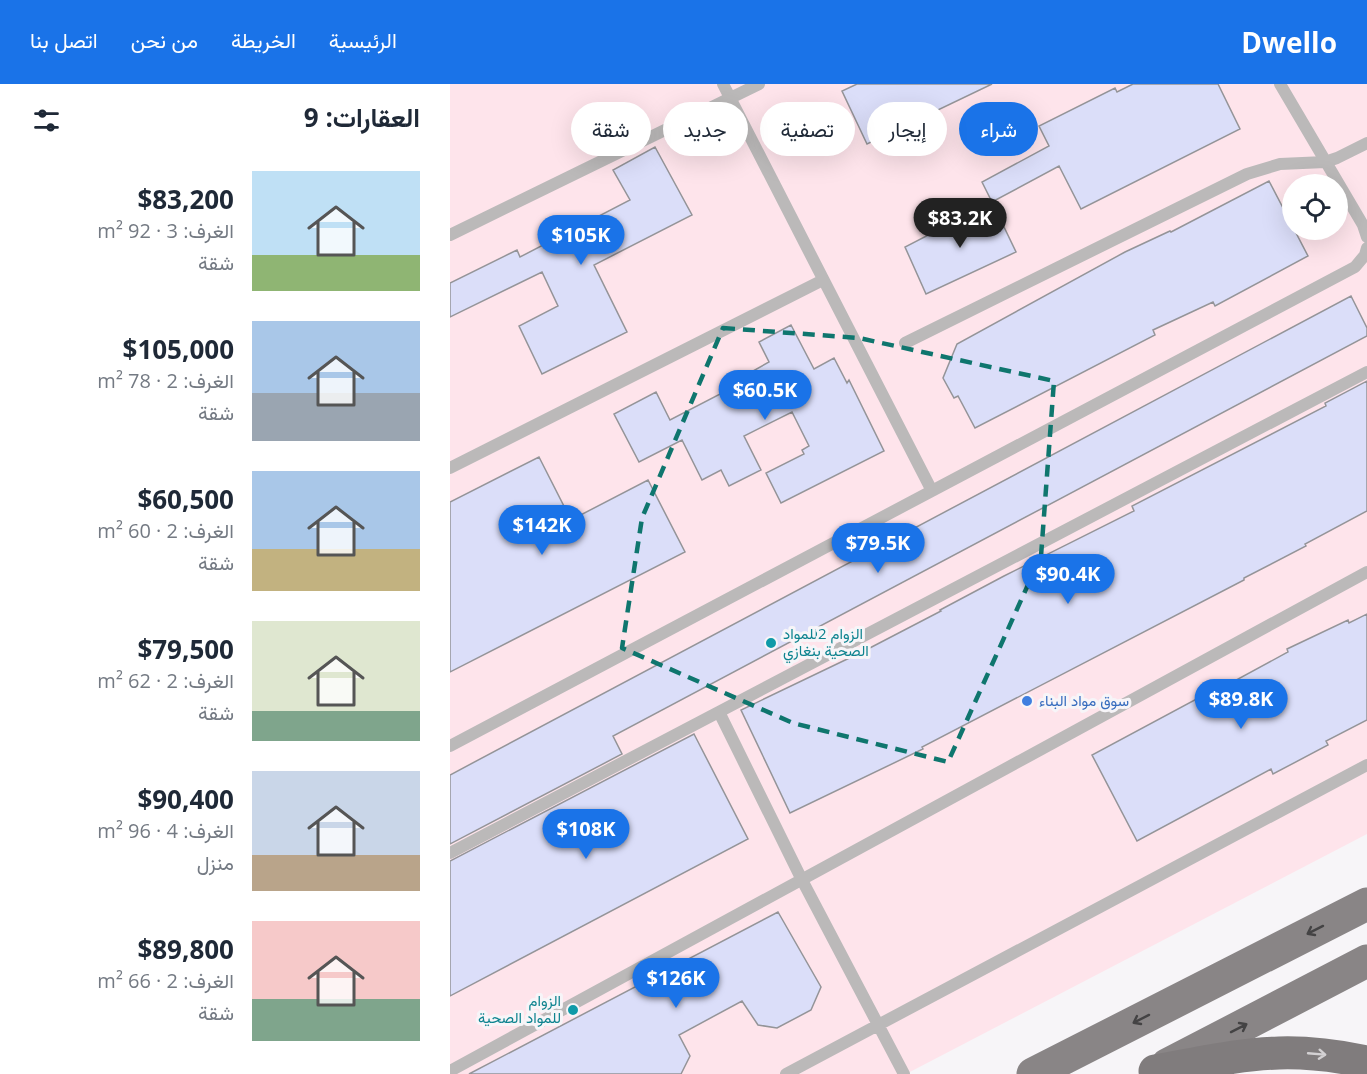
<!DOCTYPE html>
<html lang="ar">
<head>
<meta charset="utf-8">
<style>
  :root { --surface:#fff; --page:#f6f6f7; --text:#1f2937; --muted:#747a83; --accent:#1a73e8 }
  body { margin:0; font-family:"Open Sans",Vazirmatn,sans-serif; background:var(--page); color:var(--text); direction:rtl; height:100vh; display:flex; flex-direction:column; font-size:22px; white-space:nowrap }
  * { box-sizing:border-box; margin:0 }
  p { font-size:20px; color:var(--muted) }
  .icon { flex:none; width:33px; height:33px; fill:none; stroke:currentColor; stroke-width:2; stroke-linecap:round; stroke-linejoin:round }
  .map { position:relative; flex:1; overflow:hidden; direction:ltr }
  .drawer { display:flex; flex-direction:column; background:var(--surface); width:450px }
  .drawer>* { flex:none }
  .hud { position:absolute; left:18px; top:18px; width:570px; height:54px; direction:rtl; display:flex; gap:12px }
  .tools { position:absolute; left:832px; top:90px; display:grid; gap:12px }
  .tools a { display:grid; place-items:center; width:66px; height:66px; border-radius:50%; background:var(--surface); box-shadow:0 6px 24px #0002; font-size:30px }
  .price { position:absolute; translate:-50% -51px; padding:0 14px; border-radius:21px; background:var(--accent); color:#fff; font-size:20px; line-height:39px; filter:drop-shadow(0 2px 3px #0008) }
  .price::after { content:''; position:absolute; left:50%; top:36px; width:18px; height:14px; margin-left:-9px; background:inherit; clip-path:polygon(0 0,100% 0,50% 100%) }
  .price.on { background:#222; color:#fff }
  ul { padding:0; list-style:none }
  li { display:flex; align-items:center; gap:18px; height:150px; padding:0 30px }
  li span { display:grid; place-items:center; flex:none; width:168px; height:120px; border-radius:0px; color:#555 }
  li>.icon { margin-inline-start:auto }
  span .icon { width:72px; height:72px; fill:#fffc; stroke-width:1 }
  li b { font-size:26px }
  h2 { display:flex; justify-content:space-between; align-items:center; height:72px; padding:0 30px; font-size:26px }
  .pill { padding:0 21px; border-radius:27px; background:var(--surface); box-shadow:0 6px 24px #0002; font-size:21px; line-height:54px }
  .pill.on { background:var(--accent); color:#fff }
  header { display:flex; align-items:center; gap:36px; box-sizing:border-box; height:84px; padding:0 30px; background:var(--accent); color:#fff }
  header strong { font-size:28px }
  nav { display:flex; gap:33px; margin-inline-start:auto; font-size:21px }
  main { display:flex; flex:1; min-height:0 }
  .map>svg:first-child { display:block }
</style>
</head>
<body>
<header>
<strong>Dwello</strong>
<nav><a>الرئيسية</a><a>الخريطة</a><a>من نحن</a><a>اتصل بنا</a></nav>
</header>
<main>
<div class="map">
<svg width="917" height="990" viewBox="0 0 917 990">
  <rect width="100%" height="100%" fill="#f7f5f8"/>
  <path fill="#fee4eb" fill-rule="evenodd" d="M0 0H917V750L456 990H0ZM843 100H888V146H843Z"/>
  <path fill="#dbdef9" stroke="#949498" stroke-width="1.5" d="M407 0H542L417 60 392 7Z
    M683 0H768L790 45 631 125 609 82 542 118 532 98 599 62 589 42 665 4 667 8Z
    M205 63 242 131 144 181 177 248 92 290 69 242 108 222 92 188 0 233V199L67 166 70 173 180 116 163 86Z
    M819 97 858 172 765 222 763 218 703 246 705 251 525 344 508 312 504 314 493 294 507 260 675 168 720 147 721 148Z
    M542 118 566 168 476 210 455 163Z
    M901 212 917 244V252L163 652 172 670 0 760V691Z
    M341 241 364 285 384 274 397 299 399 296 434 367 331 419 316 389 354 370 352 366 359 362 342 328 294 352 311 386 279 402 271 386 252 396 232 356 189 378 164 330 206 308 220 336 278 306 276 302 319 278 309 258Z
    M917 297V427L855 460 856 462 794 494V496L472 663 473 665 340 729 291 626 414 567 491 527 490 526 554 492 684 427 682 422 876 322 875 319Z
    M89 373 121 436 198 396 235 468 0 588V418Z
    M917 530V636L876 657 878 661 823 690 821 685 687 757 642 671 767 604 768 606 838 568 837 565 898 536 899 539Z
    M244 650 298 755 0 912V777Z
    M328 828 371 903 361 926 327 944 308 941 292 917 229 951 240 972 231 990H19Z"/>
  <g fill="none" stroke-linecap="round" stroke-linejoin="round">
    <path stroke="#bbb9b9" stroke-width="12" d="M273 0 482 407
      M830 0 913 141 917 153
      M0 151 309 0
      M455 259 797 90 830 80 875 78 887 74 917 59
      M0 384 373 196
      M269 628 352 796 454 990
      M0 662 905 183 915 171 917 164
      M0 769 917 288
      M0 987 917 488
      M336 990 917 681"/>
    <path stroke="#898586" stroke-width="33" d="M717 981 917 877
      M583 990 917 820"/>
    <path stroke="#807c7d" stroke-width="33" d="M705 987C746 980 788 970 829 969 859 968 888 972 917 978"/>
  </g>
  <defs><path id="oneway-shaft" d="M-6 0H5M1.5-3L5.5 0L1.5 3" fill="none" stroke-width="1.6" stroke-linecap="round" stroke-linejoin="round" transform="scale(1.5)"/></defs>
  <g stroke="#444344">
    <use href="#oneway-shaft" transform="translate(865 846) rotate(153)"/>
    <use href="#oneway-shaft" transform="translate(691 935) rotate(153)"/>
    <use href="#oneway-shaft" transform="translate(789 944) rotate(-27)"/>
  </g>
  <use stroke="#d3d1d3" href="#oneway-shaft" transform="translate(867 970) rotate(5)"/>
  <path fill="none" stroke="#0f766e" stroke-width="4.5" stroke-dasharray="12 8" stroke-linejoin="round" d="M273 244 409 254 604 297 591 472 498 678 343 639 172 564 192 434Z"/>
  <g fill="#0f9aa8" stroke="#f7f5f8" stroke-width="2">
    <circle cx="321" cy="559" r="6"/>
    <circle cx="123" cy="926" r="6"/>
  </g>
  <circle fill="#3f7fe0" stroke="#f7f5f8" stroke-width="2" cx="577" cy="617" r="6"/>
  <g text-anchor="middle" stroke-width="6" stroke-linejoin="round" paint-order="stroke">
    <g font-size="15" fill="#0d838f" stroke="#f7f5f8" text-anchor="start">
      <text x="333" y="555">الزوام 2للمواد<tspan x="333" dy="17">الصحية بنغازي</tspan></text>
      <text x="111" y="922" text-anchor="end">الزوام<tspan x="111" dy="17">للمواد الصحية</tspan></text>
    </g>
    <g font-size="15" fill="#366cbe" stroke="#f7f5f8" text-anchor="start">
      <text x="589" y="622">سوق مواد البناء</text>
    </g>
  </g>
</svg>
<div class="tools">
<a><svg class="icon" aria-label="locate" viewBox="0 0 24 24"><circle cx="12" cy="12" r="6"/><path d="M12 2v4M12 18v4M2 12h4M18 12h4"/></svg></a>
</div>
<b class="price on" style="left:510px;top:165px">$83.2K</b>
<b class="price" style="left:131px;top:182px">$105K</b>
<b class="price" style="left:315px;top:337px">$60.5K</b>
<b class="price" style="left:92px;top:472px">$142K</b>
<b class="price" style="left:428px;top:490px">$79.5K</b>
<b class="price" style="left:618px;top:521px">$90.4K</b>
<b class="price" style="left:791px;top:646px">$89.8K</b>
<b class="price" style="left:136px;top:776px">$108K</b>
<b class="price" style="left:226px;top:925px">$126K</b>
<div class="hud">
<a class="pill on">شراء</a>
<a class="pill">إيجار</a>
<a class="pill">تصفية</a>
<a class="pill">جديد</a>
<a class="pill">شقة</a>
</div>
</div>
<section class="drawer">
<h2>العقارات: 9<svg class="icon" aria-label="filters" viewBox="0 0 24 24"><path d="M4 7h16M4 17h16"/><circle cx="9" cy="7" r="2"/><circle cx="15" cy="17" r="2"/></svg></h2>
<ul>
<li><span style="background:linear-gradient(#bfe0f5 70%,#8fb573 0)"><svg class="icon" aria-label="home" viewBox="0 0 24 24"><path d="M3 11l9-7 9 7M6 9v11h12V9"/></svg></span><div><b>$83,200</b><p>الغرف: 3 · 92 m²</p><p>شقة</p></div></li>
<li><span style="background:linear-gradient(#a9c7e8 60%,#9aa5b1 0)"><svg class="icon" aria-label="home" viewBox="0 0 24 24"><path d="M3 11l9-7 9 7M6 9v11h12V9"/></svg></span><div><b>$105,000</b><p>الغرف: 2 · 78 m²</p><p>شقة</p></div></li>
<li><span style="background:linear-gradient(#a9c7e8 65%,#c2b280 0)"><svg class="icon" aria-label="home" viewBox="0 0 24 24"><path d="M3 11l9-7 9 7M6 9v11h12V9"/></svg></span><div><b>$60,500</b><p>الغرف: 2 · 60 m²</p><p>شقة</p></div></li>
<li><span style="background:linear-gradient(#dfe7d0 75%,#7fa58c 0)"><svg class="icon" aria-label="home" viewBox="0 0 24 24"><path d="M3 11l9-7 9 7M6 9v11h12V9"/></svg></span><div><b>$79,500</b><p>الغرف: 2 · 62 m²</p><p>شقة</p></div></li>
<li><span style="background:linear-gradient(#c9d6e8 70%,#b9a48a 0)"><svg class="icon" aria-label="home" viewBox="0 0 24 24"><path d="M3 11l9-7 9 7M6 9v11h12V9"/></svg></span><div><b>$90,400</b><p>الغرف: 4 · 96 m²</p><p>منزل</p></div></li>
<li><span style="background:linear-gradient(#f6c9c9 65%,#7fa58c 0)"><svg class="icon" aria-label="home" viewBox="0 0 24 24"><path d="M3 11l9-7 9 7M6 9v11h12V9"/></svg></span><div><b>$89,800</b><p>الغرف: 2 · 66 m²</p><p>شقة</p></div></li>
</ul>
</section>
</main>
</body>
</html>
